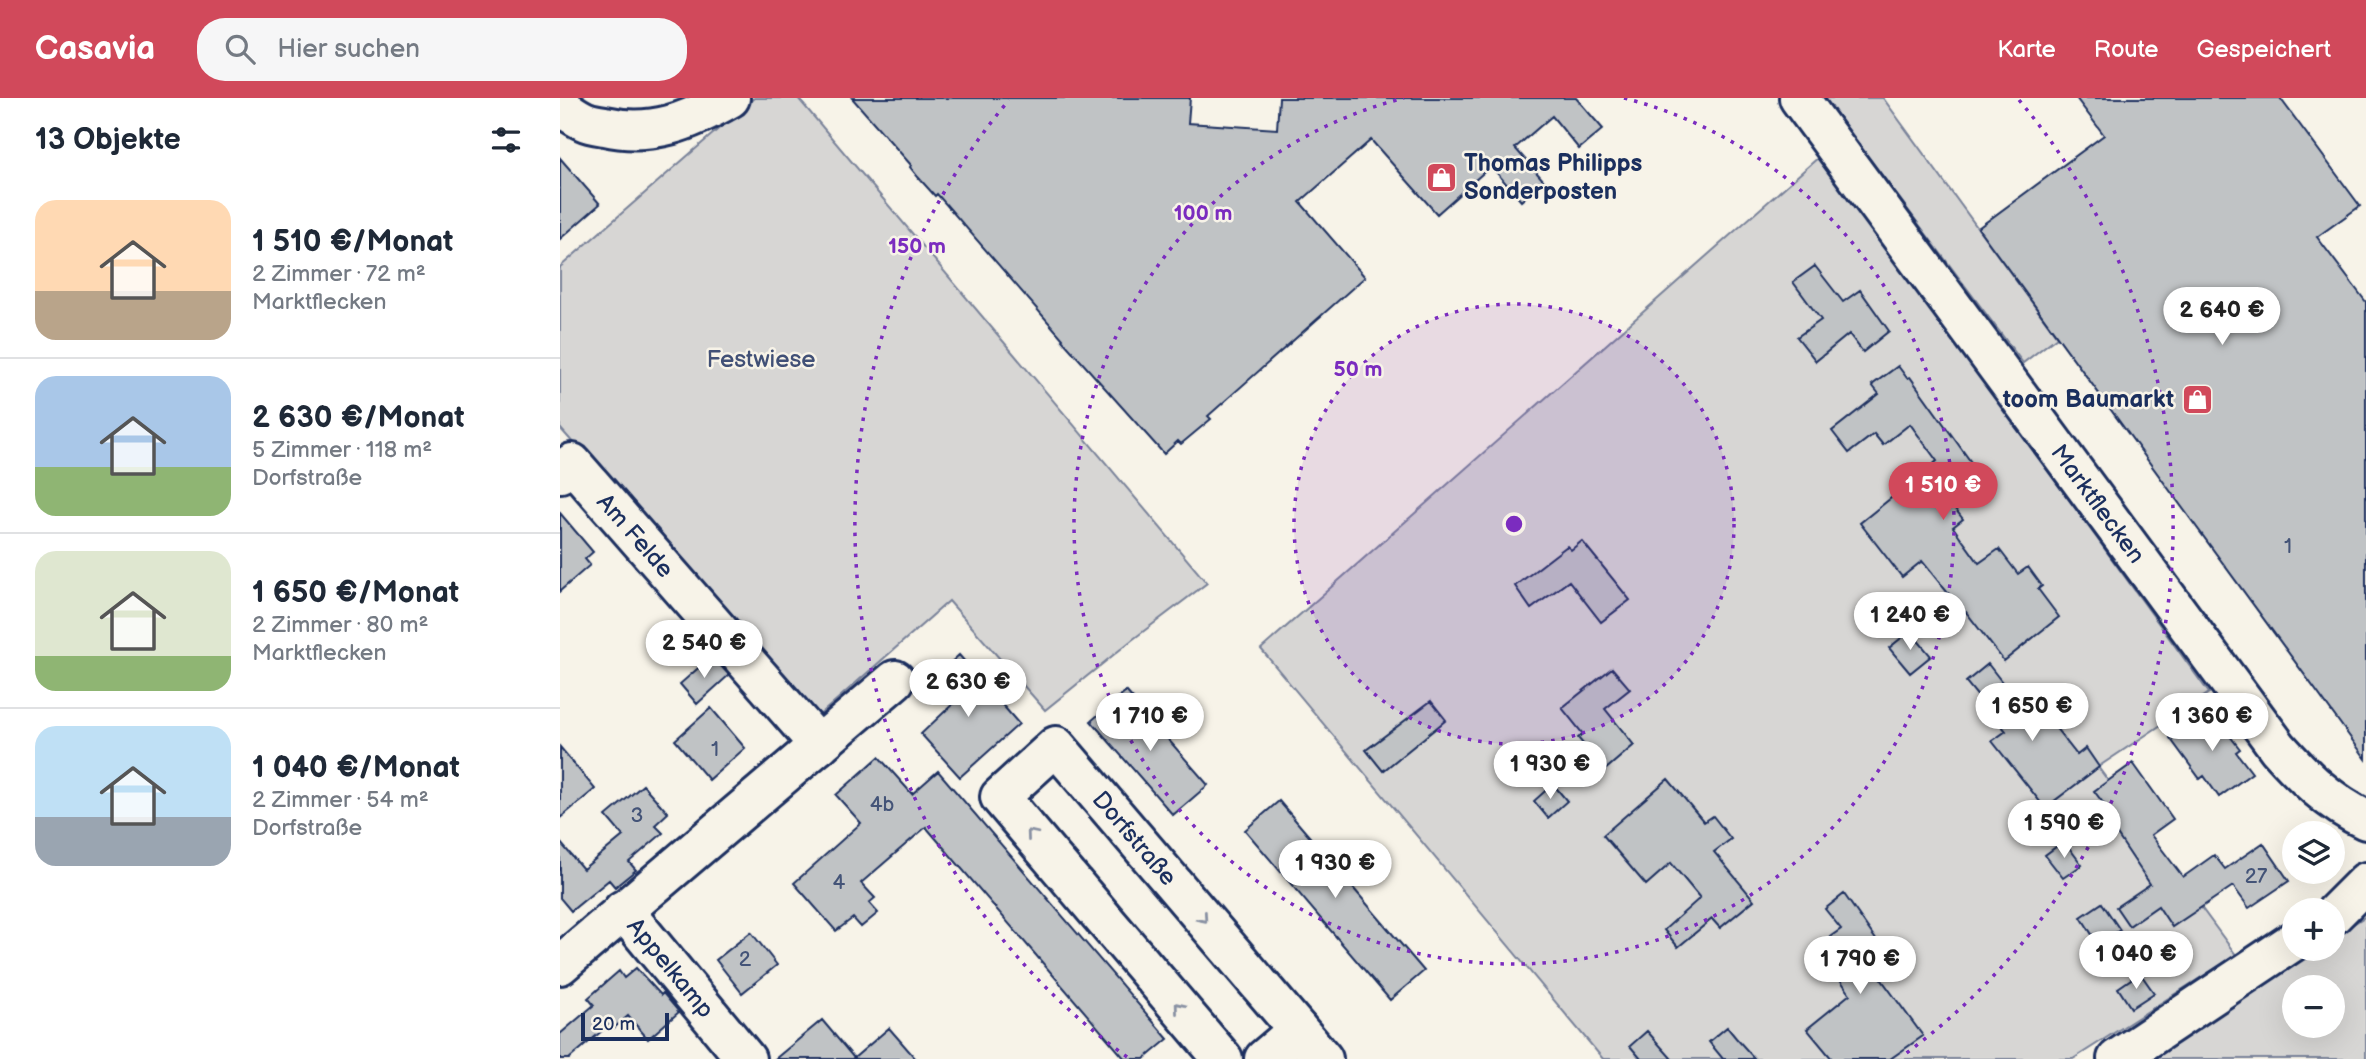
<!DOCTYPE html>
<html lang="de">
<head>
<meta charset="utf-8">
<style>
  :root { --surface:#fff; --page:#f6f6f7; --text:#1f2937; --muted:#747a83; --line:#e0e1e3; --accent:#d1495b }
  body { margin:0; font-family:"Balsamiq Sans",sans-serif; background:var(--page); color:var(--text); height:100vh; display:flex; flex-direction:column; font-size:26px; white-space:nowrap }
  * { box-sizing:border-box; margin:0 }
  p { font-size:23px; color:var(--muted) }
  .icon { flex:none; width:38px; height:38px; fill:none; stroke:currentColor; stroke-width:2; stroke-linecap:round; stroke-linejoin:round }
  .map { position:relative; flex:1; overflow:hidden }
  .sheet { display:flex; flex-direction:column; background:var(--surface); width:560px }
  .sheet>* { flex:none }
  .tools { position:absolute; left:1722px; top:723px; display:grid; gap:14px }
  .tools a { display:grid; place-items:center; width:63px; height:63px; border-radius:50%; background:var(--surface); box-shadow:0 7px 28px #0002; font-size:35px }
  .scale { position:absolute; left:21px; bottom:18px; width:88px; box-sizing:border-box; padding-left:7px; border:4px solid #1b2f5e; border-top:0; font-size:19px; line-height:24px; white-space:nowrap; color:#1b2f5e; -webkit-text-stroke:5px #f7f3e8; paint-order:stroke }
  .price { position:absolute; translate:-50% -60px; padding:0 16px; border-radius:24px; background:#fff; color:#222; font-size:23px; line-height:46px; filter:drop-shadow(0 2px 4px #0008) }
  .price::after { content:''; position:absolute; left:50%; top:42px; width:21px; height:16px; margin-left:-10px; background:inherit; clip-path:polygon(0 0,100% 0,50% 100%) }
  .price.current { background:var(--accent); color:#fff }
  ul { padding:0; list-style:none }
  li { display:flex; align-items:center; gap:21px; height:175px; padding:0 35px }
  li+li { border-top:2px solid var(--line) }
  li span { display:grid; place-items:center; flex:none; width:196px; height:140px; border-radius:21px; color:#555 }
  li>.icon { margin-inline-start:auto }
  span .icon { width:84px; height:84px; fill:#fffc; stroke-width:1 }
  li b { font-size:30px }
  h2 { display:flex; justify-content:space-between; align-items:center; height:84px; padding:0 35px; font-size:30px }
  header { display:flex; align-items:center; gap:42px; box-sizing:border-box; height:98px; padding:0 35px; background:var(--accent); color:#fff }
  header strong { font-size:33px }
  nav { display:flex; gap:38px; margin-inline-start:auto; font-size:24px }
  .search { width:490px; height:63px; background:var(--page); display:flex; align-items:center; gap:18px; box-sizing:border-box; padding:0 24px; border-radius:28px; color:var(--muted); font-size:26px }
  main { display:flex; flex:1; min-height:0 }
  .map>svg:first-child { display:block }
</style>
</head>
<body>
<header>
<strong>Casavia</strong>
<div class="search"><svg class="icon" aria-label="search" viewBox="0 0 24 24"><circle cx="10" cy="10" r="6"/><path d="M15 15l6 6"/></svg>Hier suchen</div>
<nav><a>Karte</a><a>Route</a><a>Gespeichert</a></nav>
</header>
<main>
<section class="sheet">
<h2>13 Objekte<svg class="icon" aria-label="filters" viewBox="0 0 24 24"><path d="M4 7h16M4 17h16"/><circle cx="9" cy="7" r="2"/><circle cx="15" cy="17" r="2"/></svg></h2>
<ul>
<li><span style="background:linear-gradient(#ffd9b3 65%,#b9a48a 0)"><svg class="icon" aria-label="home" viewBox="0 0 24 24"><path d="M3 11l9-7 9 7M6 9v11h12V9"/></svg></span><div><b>1 510 €/Monat</b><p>2 Zimmer · 72 m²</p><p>Marktflecken</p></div></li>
<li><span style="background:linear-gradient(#a9c7e8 65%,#8fb573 0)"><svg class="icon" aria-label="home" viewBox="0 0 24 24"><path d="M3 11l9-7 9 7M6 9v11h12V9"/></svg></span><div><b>2 630 €/Monat</b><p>5 Zimmer · 118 m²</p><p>Dorfstraße</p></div></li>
<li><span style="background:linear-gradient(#dfe7d0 75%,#8fb573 0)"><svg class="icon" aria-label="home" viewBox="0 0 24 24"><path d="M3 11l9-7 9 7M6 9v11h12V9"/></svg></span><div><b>1 650 €/Monat</b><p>2 Zimmer · 80 m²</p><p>Marktflecken</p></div></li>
<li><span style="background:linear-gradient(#bfe0f5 65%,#9aa5b1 0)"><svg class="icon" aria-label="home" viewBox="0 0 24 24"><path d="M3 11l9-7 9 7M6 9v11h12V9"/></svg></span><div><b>1 040 €/Monat</b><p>2 Zimmer · 54 m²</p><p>Dorfstraße</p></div></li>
</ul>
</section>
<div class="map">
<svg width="1806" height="961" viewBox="0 0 1806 961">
  <rect width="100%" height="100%" fill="#f7f3e8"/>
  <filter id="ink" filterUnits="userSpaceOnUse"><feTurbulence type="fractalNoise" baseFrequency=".0143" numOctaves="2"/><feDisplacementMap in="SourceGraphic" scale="14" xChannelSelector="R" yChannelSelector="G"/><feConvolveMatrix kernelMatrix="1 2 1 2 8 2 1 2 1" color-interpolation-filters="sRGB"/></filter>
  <g filter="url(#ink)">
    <path fill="#d7d6d4" stroke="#798299" stroke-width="2" fill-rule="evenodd" d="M194 0H238L647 485 572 542 485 612 389 503 256 620 0 330V169Z
      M1264 0H1323L1497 239 1463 265Z
      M1260 58 1649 595 1538 669 1676 857 1513 961H1043L701 551Z
      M1806 818V961H1581L1755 851 1773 850V839ZM1734 889H1773V928H1734Z"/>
    <path fill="#c0c3c5" stroke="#1b2f5e" stroke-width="2" d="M292 0H630L628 25 717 31 719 0H1016L1043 31 1019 51 992 18 955 50 984 83 961 103 931 68 877 116 811 42 740 104 805 179 648 318 651 321 621 346 618 343 604 356 502 242 503 241 377 96 375 98 358 79 350 69 351 67Z
      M1516 0H1720L1800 108 1757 139 1806 204V661L1418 130 1544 37Z
      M0 60 40 106 0 141Z
      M1255 168 1283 204 1300 192 1329 233 1303 254 1289 236 1256 263 1237 239 1261 222 1233 184Z
      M1338 268 1347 280 1350 279 1413 367 1380 392 1403 421 1393 429 1419 465 1439 451 1458 476 1468 469 1482 488 1478 491 1499 519 1444 563 1406 514 1404 515 1362 463 1342 479 1300 425 1377 363 1350 326 1323 347 1314 336 1289 355 1272 333 1319 296 1312 287Z
      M0 415 33 454 25 461 30 467 0 493Z
      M1022 443 1070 502 1041 524 1009 483 971 511 955 488 1007 448 1011 452Z
      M1350 533 1371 558 1350 575 1329 550Z
      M399 557 459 626 400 679 361 636 397 602 376 578Z
      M152 558 169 577 137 606 120 586Z
      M1428 566 1473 624 1484 615 1517 657 1526 650 1539 669 1485 710 1432 643 1446 633 1406 584Z
      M1052 570 1070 591 1045 611 1074 647 1045 672 1018 640 1023 636 1002 610Z
      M566 593 648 687 613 717 531 623Z
      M871 603 886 622 823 673 806 652Z
      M151 610 185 650 149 682 115 642Z
      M1649 611 1680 651 1676 654 1692 675 1659 699 1644 678 1640 681 1610 640Z
      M0 649 35 691 0 720Z
      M319 659 352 696 378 673 608 941 584 961H565L366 729 301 785 315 800 309 805 318 815 301 829 293 820 276 833 234 785 301 725 276 697Z
      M1573 665 1613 721 1591 737 1623 779 1654 757 1665 771 1703 745 1729 783 1689 810 1673 788 1612 829 1598 808 1569 828 1556 809 1590 786 1548 723 1553 718 1534 693Z
      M1108 681 1144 724 1153 718 1171 741 1154 754 1194 802 1160 830 1152 821 1118 849 1104 832 1140 800 1111 765 1086 787 1043 737Z
      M993 686 1007 703 988 720 974 703Z
      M83 687 108 715 95 727 103 735 69 764 76 772 55 789 49 782 11 813 0 800V744L23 771 63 738 46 718Z
      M719 703 864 873 830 902 685 732Z
      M1504 743 1522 767 1503 780 1485 757Z
      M1284 796 1326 856 1311 867 1363 938 1330 961H1272L1247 931 1290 896 1257 848 1281 831 1265 811Z
      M1542 805 1560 832 1538 846 1521 819Z
      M191 834 217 867 182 895 156 862Z
      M76 870 101 897 103 895 119 914 88 941 68 918 54 930 50 926 9 961H0V936L34 907 28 900 59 873 64 880Z
      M1580 875 1594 895 1571 910 1558 890Z
      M262 922 294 960 329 930 356 961H215Z
      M1167 929 1176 940 1195 961H1163L1149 944Z
      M1087 933 1112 961H1081L1070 948Z"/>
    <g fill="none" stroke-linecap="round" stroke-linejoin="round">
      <defs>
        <g id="minor">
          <path id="s1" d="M1239 0 1718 650C1745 680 1769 704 1806 722"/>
          <path d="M0 8C8 13 15 19 24 23 30 26 38 27 45 28 92 39 130 23 170 0"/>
          <path id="s2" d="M0 375 12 365 259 647"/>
          <path id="s3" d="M63 812 186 961"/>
          <path d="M1773 817 1806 784"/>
          <path d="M0 867 335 582"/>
          <path id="s4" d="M663 961 440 699 496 648 763 961"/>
          <path d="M704 961 738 932"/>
          <path d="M1557 961 1734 843"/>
        </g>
      </defs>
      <use href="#minor" stroke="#1b2f5e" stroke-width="44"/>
      <use href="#minor" stroke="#f7f3e8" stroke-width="38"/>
    </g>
    <defs><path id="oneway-chevron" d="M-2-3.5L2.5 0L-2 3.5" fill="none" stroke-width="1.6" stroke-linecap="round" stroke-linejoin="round" transform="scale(1.75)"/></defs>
    <g stroke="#8991a3">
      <use href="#oneway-chevron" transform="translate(471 736) rotate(-130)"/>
      <use href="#oneway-chevron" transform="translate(643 820) rotate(49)"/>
      <use href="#oneway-chevron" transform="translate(619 909) rotate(-130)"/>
    </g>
  </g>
  <circle cx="954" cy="426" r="220" fill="#7b2cbf" fill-opacity=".12"/>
  <g fill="none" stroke="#7b2cbf" stroke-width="3.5" stroke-dasharray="3.5 7">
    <circle cx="954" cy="426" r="220"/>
    <path d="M1064 0A440 440 0 1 1 844 0"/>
    <path d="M567 959A659 659 0 0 1 449 2M1459 2A659 659 0 0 1 1341 959"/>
  </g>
  <defs>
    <symbol id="shop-square" viewBox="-11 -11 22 22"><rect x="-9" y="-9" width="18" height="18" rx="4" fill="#d1495b" stroke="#f7f3e8"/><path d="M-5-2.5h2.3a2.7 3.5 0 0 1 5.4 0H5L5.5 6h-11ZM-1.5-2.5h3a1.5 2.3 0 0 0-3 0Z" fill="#fff"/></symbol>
  </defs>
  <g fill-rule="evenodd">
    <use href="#shop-square" x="864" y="62" width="35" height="35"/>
    <use href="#shop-square" x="1620" y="284" width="35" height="35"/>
  </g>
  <g text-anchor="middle" stroke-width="5" stroke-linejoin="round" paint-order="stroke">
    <g font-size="21" fill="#445478">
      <text x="1728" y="455">1</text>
      <text x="155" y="658">1</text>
      <text x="322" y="713">4b</text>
      <text x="77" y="724">3</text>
      <text x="1696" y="785">27</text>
      <text x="279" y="791">4</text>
      <text x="185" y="868">2</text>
    </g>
    <g font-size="24" font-weight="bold" fill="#1b2f5e" stroke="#f7f3e8" text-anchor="start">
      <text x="904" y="73">Thomas Philipps<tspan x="904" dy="28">Sonderposten</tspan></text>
      <text x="1614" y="309" text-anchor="end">toom Baumarkt</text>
    </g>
    <g font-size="24" fill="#415076" stroke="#f7f3e8">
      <text x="201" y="269">Festwiese</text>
    </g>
    <g font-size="24" fill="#1b2f5e" stroke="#f7f3e8">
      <text dy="8" stroke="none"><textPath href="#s1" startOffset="504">Marktflecken</textPath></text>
      <text dy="8" stroke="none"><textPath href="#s2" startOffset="112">Am Felde</textPath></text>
      <text dy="8" stroke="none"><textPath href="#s4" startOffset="541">Dorfstraße</textPath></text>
      <text dy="8" stroke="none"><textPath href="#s3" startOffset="75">Appelkamp</textPath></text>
    </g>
  </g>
  <circle cx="954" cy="426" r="10" fill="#7b2cbf" stroke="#f7f3e8" stroke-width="3.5"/>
  <g font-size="21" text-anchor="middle" font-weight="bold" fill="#7b2cbf" stroke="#f7f3e8" stroke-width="5" stroke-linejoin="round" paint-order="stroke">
    <text x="643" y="122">100 m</text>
    <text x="357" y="155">150 m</text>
    <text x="798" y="278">50 m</text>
  </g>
</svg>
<div class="tools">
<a><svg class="icon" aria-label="layers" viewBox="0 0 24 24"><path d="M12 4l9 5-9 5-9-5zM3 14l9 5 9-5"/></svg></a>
<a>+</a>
<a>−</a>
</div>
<div class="scale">20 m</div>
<b class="price" style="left:1662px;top:249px">2 640 €</b>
<b class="price current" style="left:1383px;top:424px">1 510 €</b>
<b class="price" style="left:1350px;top:554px">1 240 €</b>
<b class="price" style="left:144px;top:582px">2 540 €</b>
<b class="price" style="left:408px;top:621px">2 630 €</b>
<b class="price" style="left:1472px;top:645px">1 650 €</b>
<b class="price" style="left:590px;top:655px">1 710 €</b>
<b class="price" style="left:1652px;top:655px">1 360 €</b>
<b class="price" style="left:990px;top:703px">1 930 €</b>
<b class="price" style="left:1504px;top:762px">1 590 €</b>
<b class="price" style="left:775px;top:802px">1 930 €</b>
<b class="price" style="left:1576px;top:893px">1 040 €</b>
<b class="price" style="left:1300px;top:898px">1 790 €</b>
</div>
</main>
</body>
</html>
